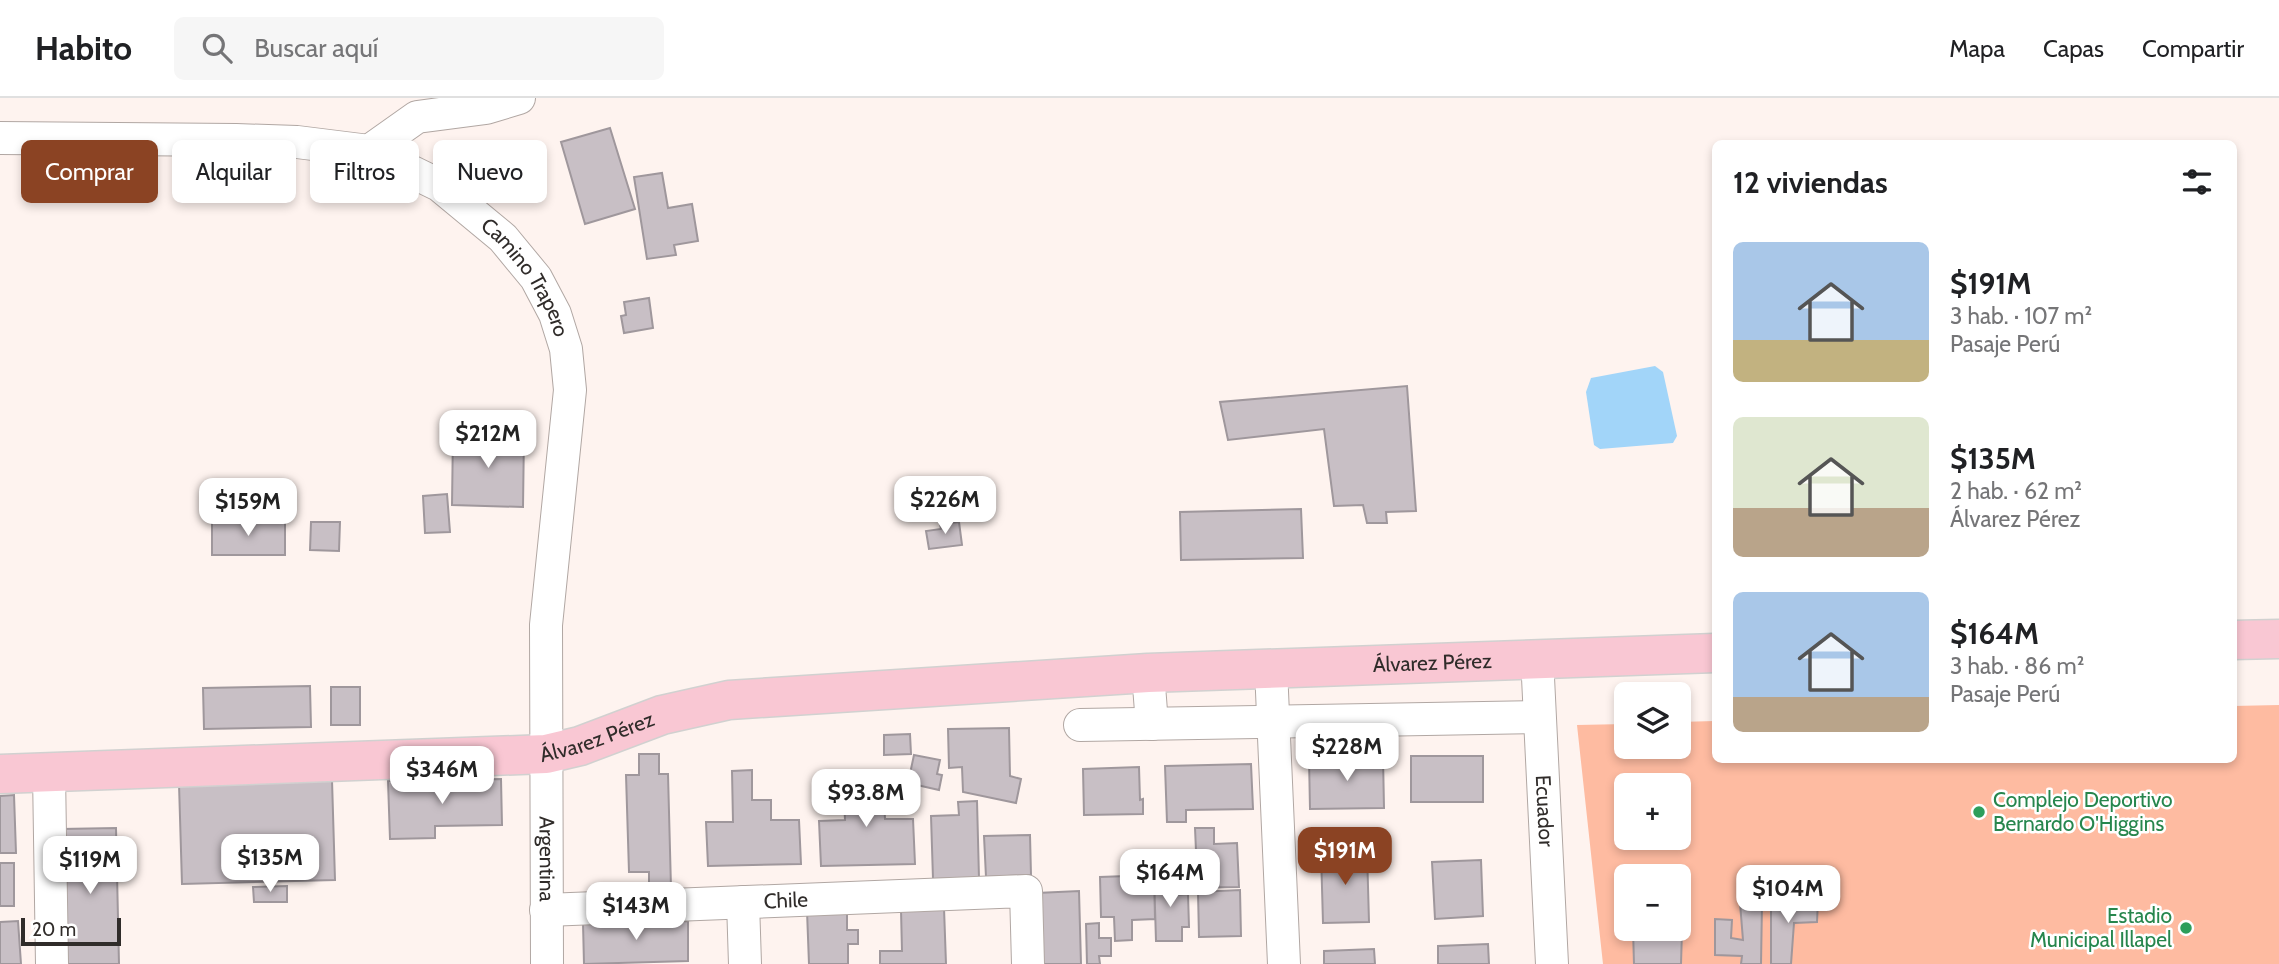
<!DOCTYPE html>
<html lang="es">
<head>
<meta charset="utf-8">
<style>
  :root { --surface:#fff; --page:#f6f6f6; --text:#202124; --muted:#757577; --line:#e0e0e0; --accent:#8b4323 }
  body { margin:0; font-family:Cabin,sans-serif; background:var(--page); color:var(--text); height:100vh; display:flex; flex-direction:column; font-size:26px; white-space:nowrap }
  * { box-sizing:border-box; margin:0 }
  p { font-size:23px; color:var(--muted) }
  .icon { flex:none; width:38px; height:38px; fill:none; stroke:currentColor; stroke-width:2; stroke-linecap:round; stroke-linejoin:round }
  .map { position:relative; flex:1; overflow:hidden }
  .sheet { position:absolute; left:1712px; top:42px; width:525px; height:623px; display:flex; flex-direction:column; background:var(--surface); border-radius:10px; box-shadow:0 4px 10px #0003 }
  .sheet>* { flex:none }
  .banner { position:absolute; left:21px; top:42px; width:665px; height:63px; display:flex; gap:14px }
  .fabs { position:absolute; left:1614px; top:584px; display:grid; gap:14px }
  .fabs a { display:grid; place-items:center; width:77px; height:77px; border-radius:10px; background:var(--surface); box-shadow:0 4px 10px #0003; font-size:35px }
  .scale { position:absolute; left:21px; bottom:18px; width:100px; box-sizing:border-box; padding-left:7px; border:4px solid #302c2a; border-top:0; font-size:19px; line-height:24px; white-space:nowrap; color:#302c2a; -webkit-text-stroke:5px #fff; paint-order:stroke }
  .price { position:absolute; translate:-50% -60px; padding:0 16px; border-radius:14px; background:#fff; color:#222; font-size:23px; line-height:46px; filter:drop-shadow(0 2px 4px #0008) }
  .price::after { content:''; position:absolute; left:50%; top:42px; width:21px; height:16px; margin-left:-10px; background:inherit; clip-path:polygon(0 0,100% 0,50% 100%) }
  .price.selected { background:var(--accent); color:#fff }
  ul { padding:0; list-style:none }
  li { display:flex; align-items:center; gap:21px; height:175px; padding:0 21px }
  li span { display:grid; place-items:center; flex:none; width:196px; height:140px; border-radius:10px; color:#555 }
  li>.icon { margin-inline-start:auto }
  span .icon { width:84px; height:84px; fill:#fffc; stroke-width:1 }
  li b { font-size:30px }
  h2 { display:flex; justify-content:space-between; align-items:center; height:84px; padding:0 21px; font-size:30px }
  .pill { padding:0 24px; border-radius:10px; background:var(--surface); box-shadow:0 4px 10px #0003; font-size:24px; line-height:63px }
  .pill.selected { background:var(--accent); color:#fff }
  header { display:flex; align-items:center; gap:42px; box-sizing:border-box; height:98px; padding:0 35px; background:var(--surface); border-bottom:2px solid var(--line) }
  header strong { font-size:33px }
  nav { display:flex; gap:38px; margin-inline-start:auto; font-size:24px }
  .search { width:490px; height:63px; background:var(--page); display:flex; align-items:center; gap:18px; box-sizing:border-box; padding:0 24px; border-radius:10px; color:var(--muted); font-size:26px }
  .map>svg:first-child { display:block }
</style>
</head>
<body>
<header>
<strong>Habito</strong>
<div class="search"><svg class="icon" aria-label="search" viewBox="0 0 24 24"><circle cx="10" cy="10" r="6"/><path d="M15 15l6 6"/></svg>Buscar aquí</div>
<nav><a>Mapa</a><a>Capas</a><a>Compartir</a></nav>
</header>
<div class="map">
<svg width="2279" height="866" viewBox="0 0 2279 866">
  <rect width="100%" height="100%" fill="#fef3ef"/>
  <path fill="#febba1" fill-rule="evenodd" d="M2279 607V866H1603L1577 627 1626 626V649H1678V624L1715 623V662H2233V608ZM1626 688H1678V740H1626ZM1626 779H1678V831H1626Z"/>
  <path fill="#a2d5f9" d="M1655 268 1663 274 1677 338 1673 345 1600 351 1594 347 1586 294 1591 280Z"/>
  <path fill="#c8bfc5" stroke="#9f979c" stroke-width="2" d="M610 30 635 111 585 126 561 44Z
    M662 75 668 110 692 106 698 143 674 147 676 157 647 161 634 79Z
    M649 200 653 230 624 235 621 218 626 217 624 204Z
    M1407 288 1416 413 1386 414 1387 425H1367L1363 407 1334 408 1324 331 1228 342 1220 304Z
    M453 334 524 336 523 409 452 407Z
    M447 396 450 434 425 435 423 398Z
    M1301 411 1303 460 1181 462 1180 414Z
    M212 422H285V457H212Z
    M311 424H340L339 453 310 452Z
    M959 424 962 447 929 451 926 433 941 431 940 426Z
    M310 588 311 629 204 631 203 590Z
    M331 589H360V627H331Z
    M1009 630 1010 678 1021 681 1016 705 963 694 962 669 949 670 948 631Z
    M910 636 911 656 884 657V637Z
    M639 656H659V676H668L671 790H649V774H629L626 677H639Z
    M914 657 940 662 937 676 942 677 939 692 908 685Z
    M1411 658H1483V704H1411Z
    M1383 659 1384 710 1310 711 1309 660Z
    M1251 666 1253 711 1186 712V724H1167L1165 668Z
    M1139 669 1140 702 1143 701V716L1084 717 1083 671Z
    M752 672V702H771V722H799L801 766 708 768 706 724H733L732 673Z
    M883 677 885 721H913L915 766 821 768 819 723 845 722 843 678Z
    M501 681 502 727 435 728V740L390 741 388 683Z
    M332 682 335 782 182 786 179 686Z
    M14 697 16 755H0V698Z
    M977 703 979 780 933 781 931 718 959 717 958 704Z
    M116 730 119 866H64L61 731Z
    M1195 730H1214V746L1237 745 1239 789 1179 790 1178 769 1172 770V753H1196Z
    M1030 737 1031 777 986 779 984 738Z
    M1367 753 1369 824 1323 825 1321 754Z
    M1481 762 1483 818 1435 821 1432 764Z
    M0 765H14V808H0Z
    M1174 775 1175 797 1188 796 1189 829H1182V843H1156L1154 776Z
    M1154 777 1155 821 1132 822V842L1115 843 1114 819H1101L1100 779Z
    M287 788V804H254L253 789Z
    M1240 792 1241 838 1199 839 1198 794Z
    M1079 793 1081 866H1039L1037 795Z
    M1771 801 1818 802 1817 824 1794 825 1791 866H1771Z
    M1740 805 1762 806 1761 866H1741L1742 858 1715 857V821L1732 822 1731 840 1743 842Z
    M944 810 946 866H880V853H902L901 812Z
    M847 812V832H858V846H848V866H809L807 813Z
    M18 823 21 866H0V824Z
    M688 823V863L584 866 583 825Z
    M1099 825V840H1111V858H1099L1100 866H1087L1086 826Z
    M1633 831 1682 833 1681 866H1634Z
    M1488 846 1489 866H1438V848Z
    M1374 851 1375 866H1324V853Z"/>
  <g fill="none" stroke-linecap="round" stroke-linejoin="round">
    <defs>
      <g id="minor">
        <path id="s1" d="M0 40 236 42 297 44 369 53 439 87 503 140 536 180 555 216 566 251 570 292 546 527 547 866"/>
        <path d="M369 53 417 19 486 10 519 0"/>
        <path id="s2" d="M1537 559 1552 866"/>
        <path d="M1271 571 1284 866"/>
        <path d="M1148 575 1152 626"/>
        <path d="M1080 627 1539 619"/>
        <path d="M49 675 52 866"/>
        <path d="M743 804 745 866"/>
        <path id="s3" d="M546 812 1026 793 1028 866"/>
      </g>
      <g id="major">
        <path d="M2233 542 2279 541"/>
        <path id="s4" d="M0 676 546 656 580 648 662 617 729 602 1148 575 1715 555"/>
      </g>
    </defs>
    <use href="#minor" stroke="#b1a7a3" stroke-width="34"/>
    <use href="#major" stroke="#d1d1d0" stroke-width="41"/>
    <use href="#minor" stroke="#fff" stroke-width="32"/>
    <use href="#major" stroke="#f9c7d3" stroke-width="38"/>
  </g>
  <g fill="#2e9e5b" stroke="#fff" stroke-width="2.5">
    <circle cx="1979" cy="714" r="7"/>
    <circle cx="2186" cy="830" r="7"/>
  </g>
  <g text-anchor="middle" stroke-width="5" stroke-linejoin="round" paint-order="stroke">
    <g font-size="21" fill="#302c2a" stroke="#fff">
      <text dy="7" stroke="none"><textPath href="#s1" startOffset="576">Camino Trapero</textPath></text>
      <text dy="7" stroke="none"><textPath href="#s4" startOffset="1442">Álvarez Pérez</textPath></text>
      <text dy="7" stroke="none"><textPath href="#s4" startOffset="600">Álvarez Pérez</textPath></text>
      <text dy="7" stroke="none"><textPath href="#s2" startOffset="154">Ecuador</textPath></text>
      <text dy="7" stroke="none"><textPath href="#s1" startOffset="1171">Argentina</textPath></text>
      <text dy="7" stroke="none"><textPath href="#s3" startOffset="240">Chile</textPath></text>
    </g>
    <g font-size="21" fill="#27864d" stroke="#fff" text-anchor="start">
      <text x="1993" y="709">Complejo Deportivo<tspan x="1993" dy="24">Bernardo O'Higgins</tspan></text>
      <text x="2172" y="825" text-anchor="end">Estadio<tspan x="2172" dy="24">Municipal Illapel</tspan></text>
    </g>
  </g>
</svg>
<div class="fabs">
<a><svg class="icon" aria-label="layers" viewBox="0 0 24 24"><path d="M12 4l9 5-9 5-9-5zM3 14l9 5 9-5"/></svg></a>
<a>+</a>
<a>−</a>
</div>
<div class="scale">20 m</div>
<b class="price" style="left:488px;top:372px">$212M</b>
<b class="price" style="left:945px;top:438px">$226M</b>
<b class="price" style="left:248px;top:440px">$159M</b>
<b class="price" style="left:1347px;top:685px">$228M</b>
<b class="price" style="left:442px;top:708px">$346M</b>
<b class="price" style="left:866px;top:731px">$93.8M</b>
<b class="price selected" style="left:1345px;top:789px">$191M</b>
<b class="price" style="left:270px;top:796px">$135M</b>
<b class="price" style="left:90px;top:798px">$119M</b>
<b class="price" style="left:1170px;top:811px">$164M</b>
<b class="price" style="left:1788px;top:827px">$104M</b>
<b class="price" style="left:636px;top:844px">$143M</b>
<div class="banner">
<a class="pill selected">Comprar</a>
<a class="pill">Alquilar</a>
<a class="pill">Filtros</a>
<a class="pill">Nuevo</a>
</div>
<section class="sheet">
<h2>12 viviendas<svg class="icon" aria-label="filters" viewBox="0 0 24 24"><path d="M4 7h16M4 17h16"/><circle cx="9" cy="7" r="2"/><circle cx="15" cy="17" r="2"/></svg></h2>
<ul>
<li><span style="background:linear-gradient(#a9c7e8 70%,#c2b280 0)"><svg class="icon" aria-label="home" viewBox="0 0 24 24"><path d="M3 11l9-7 9 7M6 9v11h12V9"/></svg></span><div><b>$191M</b><p>3 hab. · 107 m²</p><p>Pasaje Perú</p></div></li>
<li><span style="background:linear-gradient(#dfe7d0 65%,#b9a48a 0)"><svg class="icon" aria-label="home" viewBox="0 0 24 24"><path d="M3 11l9-7 9 7M6 9v11h12V9"/></svg></span><div><b>$135M</b><p>2 hab. · 62 m²</p><p>Álvarez Pérez</p></div></li>
<li><span style="background:linear-gradient(#a9c7e8 75%,#b9a48a 0)"><svg class="icon" aria-label="home" viewBox="0 0 24 24"><path d="M3 11l9-7 9 7M6 9v11h12V9"/></svg></span><div><b>$164M</b><p>3 hab. · 86 m²</p><p>Pasaje Perú</p></div></li>
</ul>
</section>
</div>
</body>
</html>
